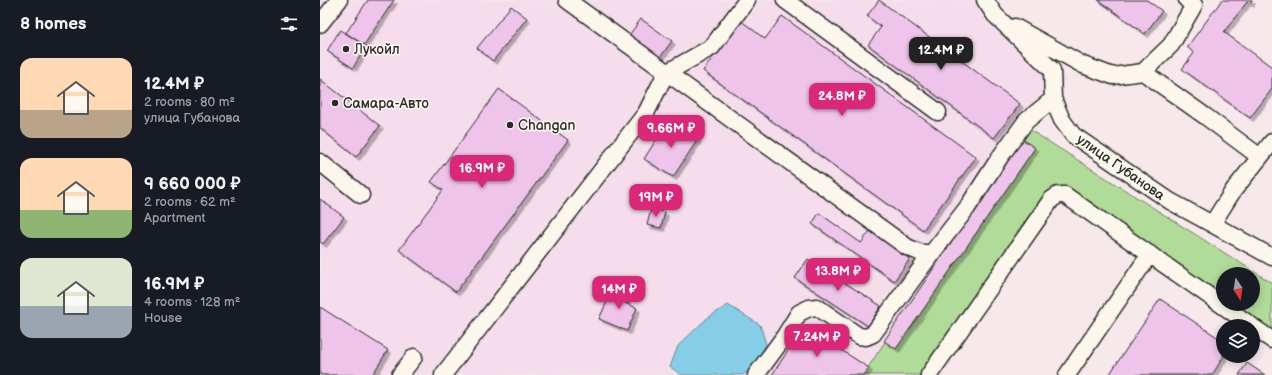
<!DOCTYPE html>
<html lang="en">
<head>
<meta charset="utf-8">
<style>
  :root { --surface:#171b24; --page:#20242c; --text:#f1f3f6; --muted:#9ea1a6; --accent:#db2777 }
  body { margin:0; font-family:"Balsamiq Sans",sans-serif; background:var(--page); color:var(--text); height:100vh; display:flex; flex-direction:column; font-size:15px; white-space:nowrap }
  * { box-sizing:border-box; margin:0 }
  p { font-size:13px; color:var(--muted) }
  .icon { flex:none; width:22px; height:22px; fill:none; stroke:currentColor; stroke-width:2; stroke-linecap:round; stroke-linejoin:round }
  .map { position:relative; flex:1; overflow:hidden }
  .drawer { display:flex; flex-direction:column; background:var(--surface); width:320px }
  .drawer>* { flex:none }
  .needle { width:26px; rotate:168deg }
  .buttons { position:absolute; left:896px; top:267px; display:grid; gap:8px }
  .buttons a { display:grid; place-items:center; width:44px; height:44px; border-radius:50%; background:var(--surface); box-shadow:0 2px 10px #0003; font-size:20px }
  .price { position:absolute; translate:-50% -34px; padding:0 9px; border-radius:8px; background:var(--accent); color:#fff; font-size:13px; line-height:26px; filter:drop-shadow(0 1px 2px #0008) }
  .price::after { content:''; position:absolute; left:50%; top:24px; width:12px; height:9px; margin-left:-6px; background:inherit; clip-path:polygon(0 0,100% 0,50% 100%) }
  .price.selected { background:#222; color:#fff }
  ul { padding:0; list-style:none }
  li { display:flex; align-items:center; gap:12px; height:100px; padding:0 20px }
  li span { display:grid; place-items:center; flex:none; width:112px; height:80px; border-radius:12px; color:#555 }
  li>.icon { margin-inline-start:auto }
  span .icon { width:48px; height:48px; fill:#fffc; stroke-width:1 }
  li b { font-size:17px }
  h2 { display:flex; justify-content:space-between; align-items:center; height:48px; padding:0 20px; font-size:17px }
  main { display:flex; flex:1; min-height:0 }
  .map>svg:first-child { display:block }
</style>
</head>
<body>
<main>
<section class="drawer">
<h2>8 homes<svg class="icon" aria-label="filters" viewBox="0 0 24 24"><path d="M4 7h16M4 17h16"/><circle cx="9" cy="7" r="2"/><circle cx="15" cy="17" r="2"/></svg></h2>
<ul>
<li><span style="background:linear-gradient(#ffd9b3 65%,#b9a48a 0)"><svg class="icon" aria-label="home" viewBox="0 0 24 24"><path d="M3 11l9-7 9 7M6 9v11h12V9"/></svg></span><div><b>12.4M ₽</b><p>2 rooms · 80 m²</p><p>улица Губанова</p></div></li>
<li><span style="background:linear-gradient(#ffd9b3 65%,#8fb573 0)"><svg class="icon" aria-label="home" viewBox="0 0 24 24"><path d="M3 11l9-7 9 7M6 9v11h12V9"/></svg></span><div><b>9 660 000 ₽</b><p>2 rooms · 62 m²</p><p>Apartment</p></div></li>
<li><span style="background:linear-gradient(#dfe7d0 60%,#9aa5b1 0)"><svg class="icon" aria-label="home" viewBox="0 0 24 24"><path d="M3 11l9-7 9 7M6 9v11h12V9"/></svg></span><div><b>16.9M ₽</b><p>4 rooms · 128 m²</p><p>House</p></div></li>
</ul>
</section>
<div class="map">
<svg width="952" height="375" viewBox="0 0 952 375">
  <defs>
    <filter id="shadow"><feDropShadow dx="3.5" dy="3.5" stdDeviation="0" flood-color="#0004"/></filter>
  </defs>
  <rect width="100%" height="100%" fill="#f7e8ec"/>
  <filter id="ink" filterUnits="userSpaceOnUse"><feTurbulence type="fractalNoise" baseFrequency=".025" numOctaves="2"/><feDisplacementMap in="SourceGraphic" scale="8" xChannelSelector="R" yChannelSelector="G"/><feConvolveMatrix kernelMatrix="1 2 1 2 8 2 1 2 1" color-interpolation-filters="sRGB"/></filter>
  <g filter="url(#ink)">
    <path fill="#f5ddec" d="M0 0H653L747 78 569 360 558 375H0Z"/>
    <path fill="#b0db98" stroke="#6e8362" d="M707 128 952 283V334L908 304H933V274H903V301L745 196 616 375H543Z"/>
    <path fill="#86cee7" stroke="#628d9c" d="M408 305 440 325 446 344 435 367 423 375H362L350 367 358 346 386 319Z"/>
    <path fill="#efc4eb" stroke="#2b2b2b" filter="url(#shadow)" d="M48 0H74L44 45 26 33Z
      M559 0 700 104 674 138 548 45 561 27 547 16Z
      M778 0H827L842 11 825 34Z
      M902 0H932L930 4 927 2 904 32 952 67V89L930 118 862 69 874 53 867 47Z
      M191 6 207 18 173 61 157 48Z
      M462 16 656 157 603 230 383 71 420 20 445 39Z
      M321 19 352 41 338 60 307 38Z
      M20 30 46 46 33 68 7 51Z
      M0 79 60 126 36 157 0 128Z
      M179 89 248 140 136 292 79 250 123 190 111 182Z
      M348 121 378 139 353 177 324 159Z
      M702 139 715 148 576 349 564 341Z
      M0 199 24 217 3 244 0 242Z
      M331 209 345 212 341 228 327 225Z
      M499 213 541 243 550 231 590 259 574 281 492 224Z
      M488 259 561 306 548 326 475 278Z
      M903 277V291L896 286Z
      M297 285 310 290 305 303 317 308 307 331 279 319 289 297 291 298Z
      M840 299 903 341V356H904L892 375H789Z
      M0 307 68 350 52 375H0Z
      M484 326 549 368 544 375H452Z
      M927 363 945 375H919Z"/>
    <g fill="none" stroke-linecap="round" stroke-linejoin="round">
      <defs>
        <path id="minor" d="M247 0 587 247 601 253H612L647 208 680 157 706 121 733 99
          M465 0 618 112
          M665 0 675 15 732 70 733 99 742 120 753 135 850 201 952 257
          M0 24 19 0
          M695 27 763 65 793 76 823 72 851 45 874 5 867 0
          M823 72 885 116 940 157
          M0 162 41 195
          M892 224 913 191 952 142
          M933 327 952 340
          M80 375 94 357
          M123 375 326 113 346 73 392 47 427 0
          M436 375 464 337 479 313 489 308 497 307 539 336 546 337 553 334 612 253
          M609 375 731 200 738 195H745L932 326
          M747 375 830 254"/>
      </defs>
      <use href="#minor" stroke="#2b2b2b" stroke-width="19"/>
      <use href="#minor" stroke="#fbf7ec" stroke-width="16"/>
    </g>
  </g>
  <g fill="#2b2b2b" stroke="#fbf7ec" stroke-width="1.5">
    <circle cx="26" cy="49" r="4"/>
    <circle cx="15" cy="103" r="4"/>
    <circle cx="190" cy="125" r="4"/>
  </g>
  <g text-anchor="middle" stroke-width="3" stroke-linejoin="round" paint-order="stroke">
    <g font-size="14" fill="#2b2b2b" stroke="#fbf7ec" text-anchor="start">
      <text x="34" y="54">Лукойл</text>
      <text x="23" y="108">Самара-Авто</text>
      <text x="198" y="130">Changan</text>
    </g>
    <g font-size="14" fill="#2b2b2b" stroke="#fbf7ec">
      <text transform="translate(801 167) rotate(35)" y="5">улица Губанова</text>
    </g>
  </g>
</svg>
<div class="buttons">
<a><svg class="needle" viewBox="-14 -14 28 28"><path d="M0-13l5 13h-10z" fill="#e53935"/><path d="M0 13l5-13h-10z" fill="#9ea1a6"/></svg></a>
<a><svg class="icon" aria-label="layers" viewBox="0 0 24 24"><path d="M12 4l9 5-9 5-9-5zM3 14l9 5 9-5"/></svg></a>
</div>
<b class="price selected" style="left:621px;top:71px">12.4M ₽</b>
<b class="price" style="left:522px;top:117px">24.8M ₽</b>
<b class="price" style="left:351px;top:149px">9.66M ₽</b>
<b class="price" style="left:162px;top:189px">16.9M ₽</b>
<b class="price" style="left:336px;top:218px">19M ₽</b>
<b class="price" style="left:518px;top:292px">13.8M ₽</b>
<b class="price" style="left:299px;top:310px">14M ₽</b>
<b class="price" style="left:497px;top:358px">7.24M ₽</b>
</div>
</main>
</body>
</html>
